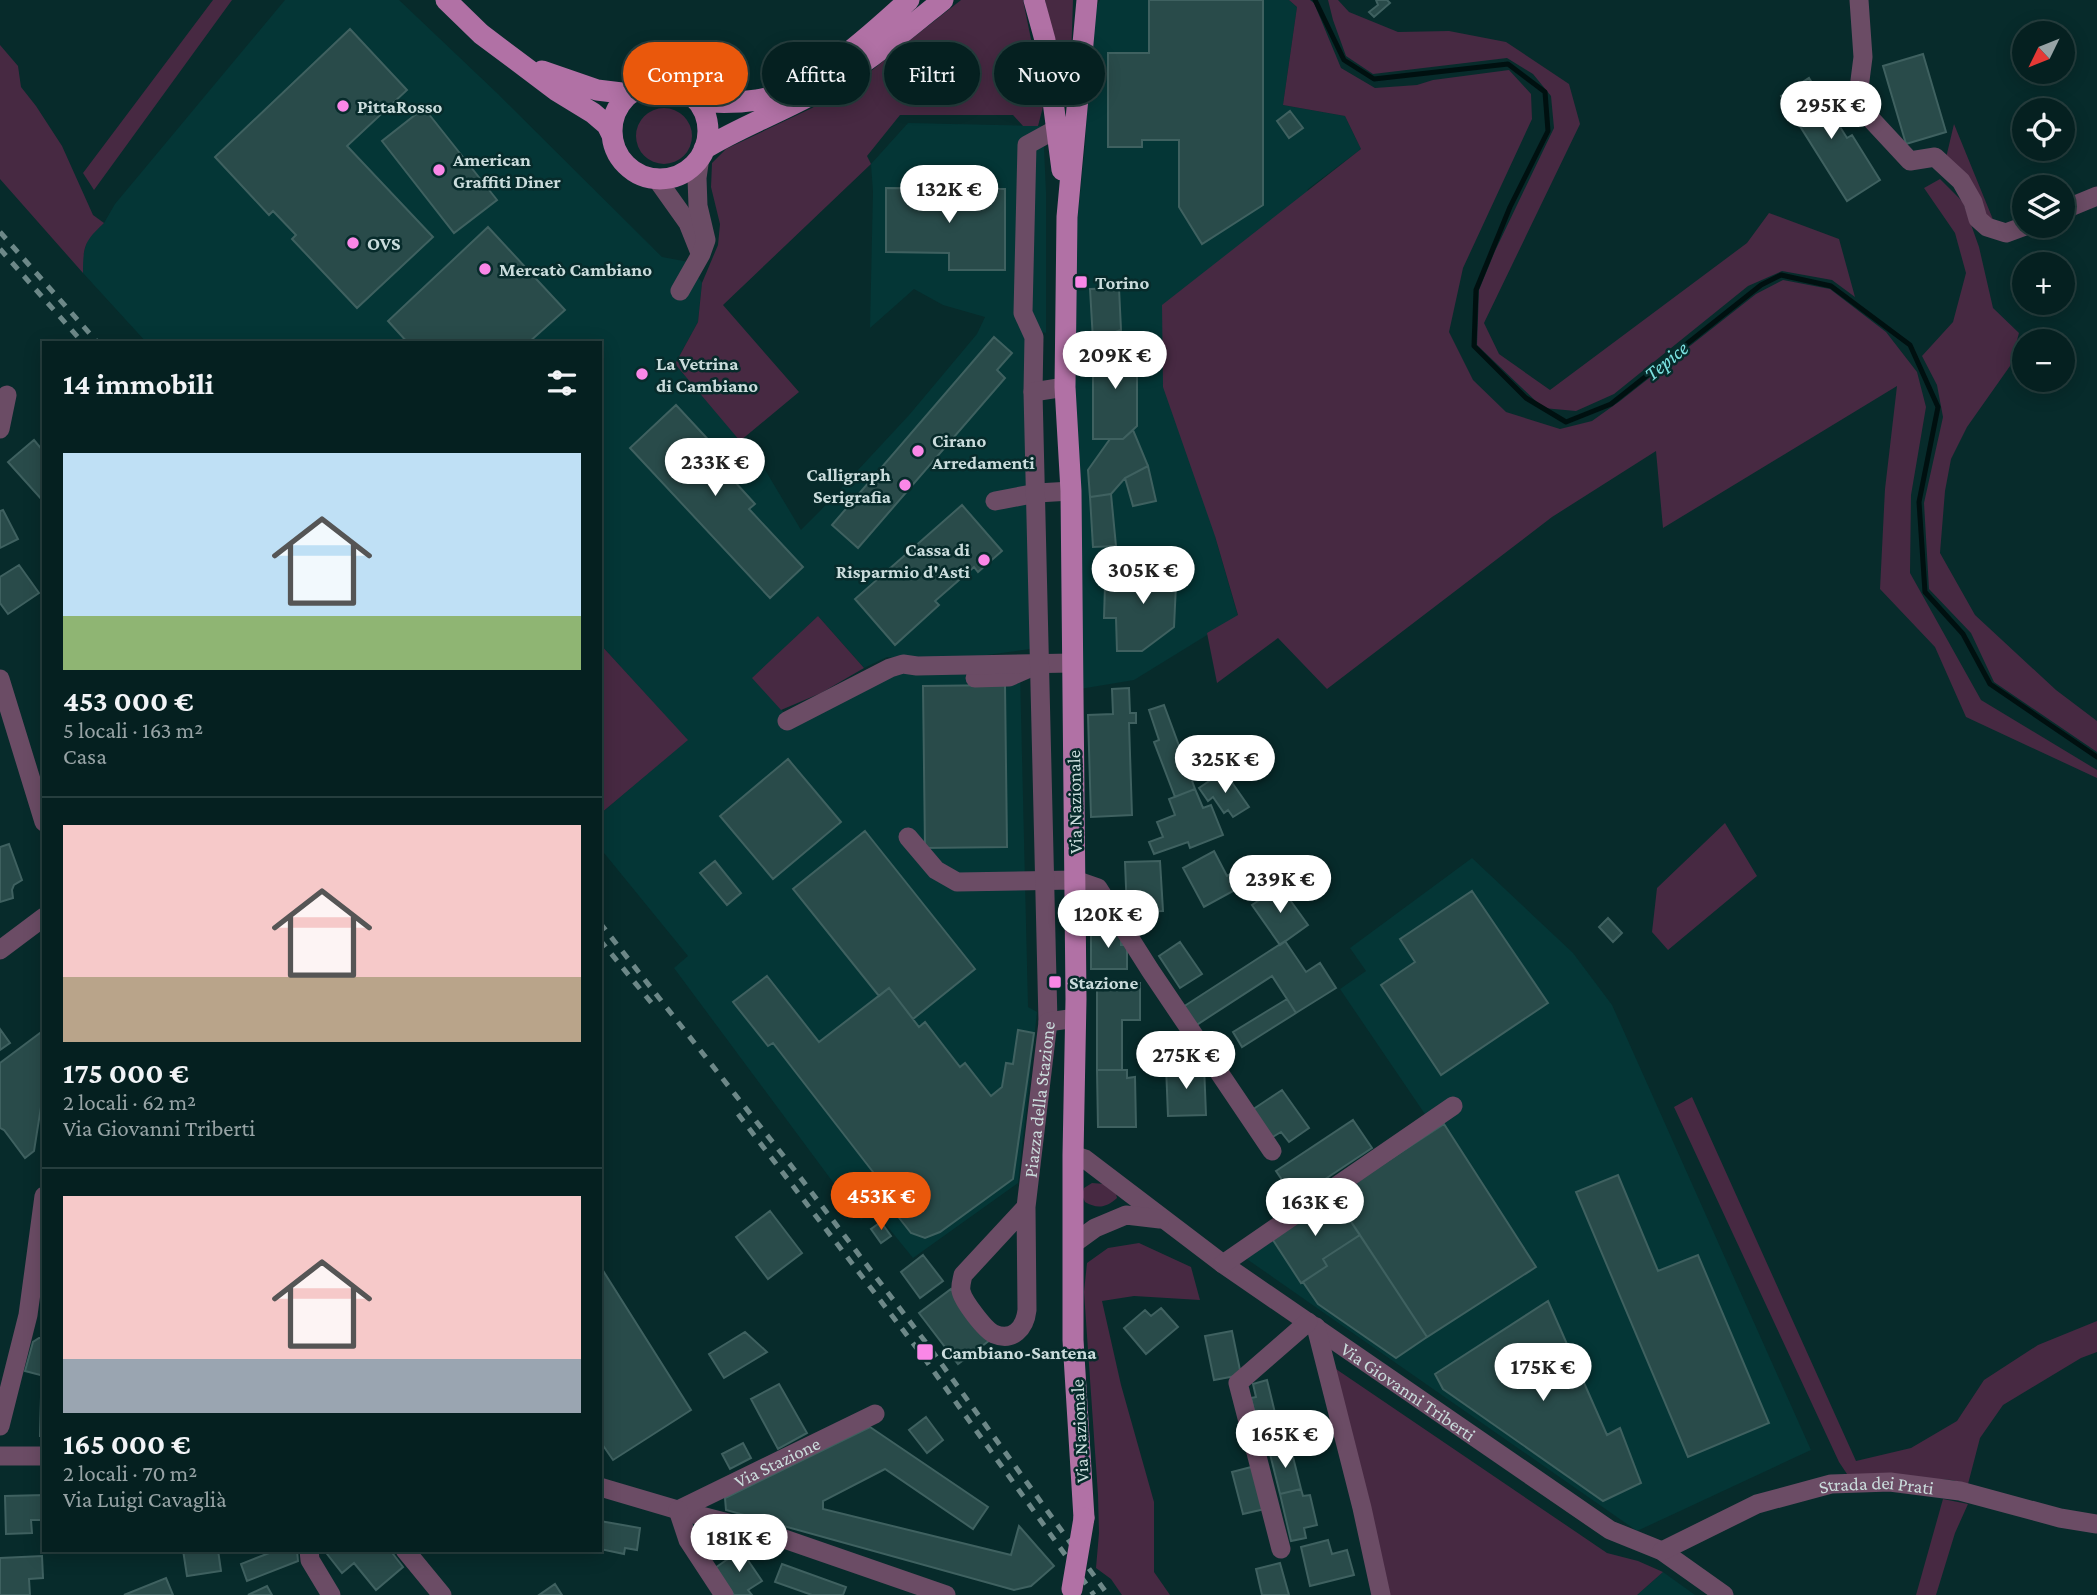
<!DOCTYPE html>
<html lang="it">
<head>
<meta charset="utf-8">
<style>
  :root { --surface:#052020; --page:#0e2829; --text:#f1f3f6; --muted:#97a3a5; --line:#263e3e; --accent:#ea580c }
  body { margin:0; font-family:"Crimson Pro",serif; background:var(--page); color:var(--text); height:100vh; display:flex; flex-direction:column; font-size:26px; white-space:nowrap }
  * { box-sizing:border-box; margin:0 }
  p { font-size:23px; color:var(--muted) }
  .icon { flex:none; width:38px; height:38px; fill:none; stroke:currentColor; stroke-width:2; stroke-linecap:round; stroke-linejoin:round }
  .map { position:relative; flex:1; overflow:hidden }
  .side { position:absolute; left:42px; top:341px; width:560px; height:1211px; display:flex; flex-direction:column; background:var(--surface); border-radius:0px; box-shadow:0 4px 18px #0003,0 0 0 2px var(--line) }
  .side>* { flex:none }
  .guide { position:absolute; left:623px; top:42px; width:665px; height:63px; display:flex; gap:14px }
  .needle { width:46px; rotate:227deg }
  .controls { position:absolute; left:2012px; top:21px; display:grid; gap:14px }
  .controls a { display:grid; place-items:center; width:63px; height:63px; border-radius:50%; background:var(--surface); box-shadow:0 4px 18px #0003,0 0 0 2px var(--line); font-size:35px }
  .price { position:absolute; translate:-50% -60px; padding:0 16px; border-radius:24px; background:#fff; color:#222; font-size:23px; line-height:46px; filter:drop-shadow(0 2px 4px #0008) }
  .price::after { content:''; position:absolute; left:50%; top:42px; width:21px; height:16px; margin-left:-10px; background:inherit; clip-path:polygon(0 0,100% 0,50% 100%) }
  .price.selected { background:var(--accent); color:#fff }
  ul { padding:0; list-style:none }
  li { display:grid; align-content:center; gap:14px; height:371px; padding:0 21px }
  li+li { border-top:2px solid var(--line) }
  li span { display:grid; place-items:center; height:217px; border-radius:0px; color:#555 }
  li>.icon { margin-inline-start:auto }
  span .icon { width:126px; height:126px; fill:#fffc; stroke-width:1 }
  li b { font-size:30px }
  h2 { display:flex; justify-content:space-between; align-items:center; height:84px; padding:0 21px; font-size:30px }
  .pill { padding:0 24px; border-radius:32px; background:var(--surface); box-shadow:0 4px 18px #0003,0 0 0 2px var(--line); font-size:24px; line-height:63px }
  .pill.selected { background:var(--accent); color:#fff }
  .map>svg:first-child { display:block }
</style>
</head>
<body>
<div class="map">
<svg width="2097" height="1595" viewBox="0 0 2097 1595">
  <rect width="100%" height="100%" fill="#072b2b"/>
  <path fill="#043636" d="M285 0H399L498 94 662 257 689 262 702 283 698 322 675 364 741 441 746 438 801 530 820 511 910 414 977 334 985 317 943 305 914 289 870 328 873 191 871 164 908 123 1043 126 1046 192V333L1038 331 1037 648 958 659H904L887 657 864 668 818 616 753 678 796 726 899 673 1020 672 1028 1007 1037 1012 1018 1183 913 1258 874 1210 861 1220 674 968 688 956 600 848V814L687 740 600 644V343H147L83 273V255L88 238 104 223 115 204Z
    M1100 0H1289L1297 7 1283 105 1345 116 1361 149 1308 189 1215 536 1238 616 1134 680 1080 689 1073 262 1085 146 1093 14Z
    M1472 858 1573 953 1612 1005 1811 1450 1637 1531 1241 1255 1433 1126 1340 989 1366 971 1350 948Z
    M1663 1572 1695 1595H1637Z"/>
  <path fill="#472942" d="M213 0H232L94 190 83 173Z
    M961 0H1023L1044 103 1038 126H1023L1013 115H900L867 156 871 164 723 305 799 392 740 441 675 364 698 322 702 283 718 245 720 224 711 187 712 163 726 149 812 108 862 78Z
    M1045 0H1073L1070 88 1068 94 1066 96Z
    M1289 0H1310L1314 3 1341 68 1375 88 1417 85 1433 80 1509 70 1531 94 1532 119 1463 268 1449 332 1473 380 1506 412 1560 429 1592 421 1620 401 1756 294 1783 280 1830 289 1886 332 1917 372 1926 407 1911 495 1910 573 1981 700 2097 770V778L1966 717 1935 647 1880 589 1885 489 1897 386 1663 528 1656 451 1552 517 1327 689 1278 638 1217 683 1207 633 1238 615 1215 536 1163 387 1162 305 1361 149 1345 116 1283 105 1297 7Z
    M1328 0H1338L1349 12 1398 32 1449 31 1506 42 1569 84 1580 124 1484 323 1499 354 1550 390 1747 243 1769 213 1839 239 1855 297 1832 280 1782 271 1748 286 1614 394 1576 411 1543 408 1477 345 1479 290 1495 251 1554 128 1551 96 1533 74 1507 58 1373 74 1346 56 1333 20Z
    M0 45 18 66 21 87 36 106 62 146 93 215 104 223C85 241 83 245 83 273L0 179Z
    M636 136a28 28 0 1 1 56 0a28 28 0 1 1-56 0Z
    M1954 124 1994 222 1986 218 1945 162Z
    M1940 179 1963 202 1979 247 1993 308 2019 333 2010 366 1967 427 1951 459 1945 491 1940 553 1975 615 2056 690 2097 721V752L1994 682 1971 633 1929 589 1924 503 1943 417 1937 385 1922 356 1953 322 1966 273 1955 233 1924 188Z
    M818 616 864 668 821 693 781 710 752 678Z
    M600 644 688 740 600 814Z
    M1725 823 1757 876 1668 950 1652 932 1657 888Z
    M1692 1097 1856 1461 1911 1448 1957 1421 1984 1380 2038 1345 2097 1321V1352L2081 1358 2003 1405 1980 1438 1968 1484 1952 1480 1847 1474 1839 1462 1674 1107Z
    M1092 1183 1105 1184 1116 1194 1117 1198C1106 1208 1097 1209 1085 1202L1082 1195 1084 1188Z
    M1139 1243 1191 1267 1200 1300 1134 1296 1102 1301 1121 1385 1154 1502V1572L1170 1595H1122L1111 1579 1096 1568 1099 1533 1098 1495 1084 1292 1087 1263 1108 1248Z
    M1333 1367 1607 1553 1638 1561 1663 1572 1637 1595H1386Z
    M1943 1499 1968 1504 1955 1533 1936 1595H1916Z"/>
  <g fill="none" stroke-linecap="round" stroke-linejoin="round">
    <path stroke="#001010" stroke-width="5" d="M1315 0 1344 60 1374 79 1508 64 1545 92 1548 131 1510 207 1476 290 1474 346 1526 398 1566 422 1611 404 1761 285 1781 275 1831 286 1910 345 1938 407 1919 502 1925 592 1963 634 1990 684 2097 757"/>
  </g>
  <path fill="#294b4a" stroke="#3f6160" stroke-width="2" d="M1149 0H1263V205L1202 244 1179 207V140H1142V147H1108V53H1149Z
    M1376 0H1387L1390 3 1374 17 1369 12 1378 5Z
    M350 29 407 90 347 146 433 237 357 308 292 239 296 235 273 211 269 215 215 157Z
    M1923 54 1946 132 1906 144 1883 66Z
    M1809 78 1847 138 1852 135 1880 180 1847 201 1781 96Z
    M424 108 497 200 454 233 382 141Z
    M1290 111 1303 128 1289 138 1277 121Z
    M886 188 1005 189V270H949V253L886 252Z
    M488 227 565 310 528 343H408L388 321Z
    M1119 288 1121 330 1093 340 1090 289Z
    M994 337 1012 353 997 370 1005 378 858 548 832 525Z
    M1093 345H1137V426L1123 439H1093Z
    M676 405 742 476 735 482 755 504 749 509 803 567 770 598 630 448Z
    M1133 430 1148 466 1125 478 1111 494 1090 497 1088 470 1110 439H1123Z
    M34 440 44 452 43 501 8 462Z
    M1148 466 1156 501 1133 506 1125 478Z
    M1111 494 1116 546 1093 547 1090 497Z
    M962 505 1002 551 978 572 974 567 935 601 939 605 895 645 855 599Z
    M3 510 18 539 0 548V511Z
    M1138 563H1177L1174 627 1142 651H1117L1116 618H1104L1105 585H1137Z
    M19 565 39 593 8 614 0 603V577Z
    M1005 685 1007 847 925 848 923 686Z
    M1129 688 1130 713H1136V723H1129L1132 815 1091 817 1088 715 1113 714 1112 689Z
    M1164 705 1195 789 1175 797 1154 742 1159 740 1149 710Z
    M788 759 841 822 773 879 720 816Z
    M1224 771 1249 807 1233 817 1228 810 1224 813 1213 797 1208 801 1199 788Z
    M1195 789 1203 808 1211 805 1223 835 1190 848 1188 842 1154 854 1149 842 1163 837 1157 822 1175 815 1169 799Z
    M865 831 975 969 913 1019 889 988 879 996 793 889Z
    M9 844 22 880 14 885 12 890 13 898 0 902V847Z
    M1214 851 1227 876 1237 871 1244 885 1204 907 1183 868Z
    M715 861 741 893 727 905 700 873Z
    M1160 861 1163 911 1127 912 1125 862Z
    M1280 886 1308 925 1280 945 1252 905Z
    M1472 891 1548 1003 1441 1075 1381 985 1415 962 1400 939Z
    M1608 918 1622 933 1613 942 1599 927Z
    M1091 930H1121V945H1127V969H1091Z
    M1285 941 1306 972 1320 963 1336 988 1296 1013 1272 976 1195 1026 1183 1007Z
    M1180 942 1202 974 1180 988 1159 956Z
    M767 976 819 1042 889 988 919 1027 925 1022 960 1067 965 1063 991 1096 1002 1087 1006 1063 1013 1064 1018 1030 1034 1033 1013 1179 940 1232 925 1238 911 1233 874 1186 880 1181 773 1043 768 1046 733 1002Z
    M1097 983H1140V1020H1122V1070H1097Z
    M1287 999 1296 1013 1242 1047 1233 1032Z
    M0 1029 10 1043 0 1050Z
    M44 1030V1088L34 1151 25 1158 4 1130 0 1128V1063Z
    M1204 1065 1206 1115 1168 1116 1166 1066Z
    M1097 1070H1127V1078L1135 1077 1136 1127H1098Z
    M1282 1090 1309 1128 1289 1142 1281 1132 1271 1138 1252 1110Z
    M1353 1120 1372 1148 1295 1199 1276 1171Z
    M1444 1124 1536 1267 1427 1337 1334 1196Z
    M1618 1175 1658 1271 1698 1255 1769 1423 1688 1457 1576 1192Z
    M1334 1196 1360 1235 1323 1259 1327 1266 1301 1283 1271 1237Z
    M770 1211 802 1253 768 1279 736 1237Z
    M881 1222 891 1236 881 1243 871 1229Z
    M1360 1235 1427 1337 1396 1358 1318 1304 1303 1282 1327 1266 1323 1259Z
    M923 1255 943 1281 920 1298 901 1272Z
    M602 1269 691 1410 613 1460 602 1444 600 1446V1270Z
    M951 1289 990 1340 958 1364 919 1313Z
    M1548 1301 1607 1435 1620 1428 1641 1483 1603 1501 1443 1389 1435 1374Z
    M1161 1308 1178 1327 1146 1354 1124 1328 1145 1310 1151 1316Z
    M1232 1331 1241 1375 1214 1380 1205 1336Z
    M745 1332 767 1352 724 1378 709 1354Z
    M39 1338H44V1376L25 1371 33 1342Z
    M1267 1380 1276 1417 1260 1421 1258 1411H1254L1251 1398 1256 1397 1253 1384Z
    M779 1384 807 1433 778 1449 751 1399Z
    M41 1397H44V1436H40Z
    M926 1417 943 1440 927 1453 909 1430Z
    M870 1427 988 1507 973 1529 885 1469 823 1501V1509L1011 1555 1019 1526 1054 1566 1031 1586 1014 1590 726 1510 725 1498Z
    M743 1443 751 1458 730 1469 722 1454Z
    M1290 1445 1301 1489 1280 1494 1269 1450Z
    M1255 1466 1265 1509 1243 1514 1232 1472Z
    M1301 1489 1303 1496 1310 1495 1317 1525 1304 1528 1306 1538 1291 1541 1280 1494Z
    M44 1495V1520H31L32 1533 6 1534 5 1496Z
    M600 1521 640 1528 637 1550 625 1548 624 1554 600 1549Z
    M1328 1540 1332 1554 1347 1550 1354 1575 1310 1586 1301 1547Z
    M183 1550H218L221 1571 187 1576Z
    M277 1550H297L298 1561 247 1581 241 1564Z
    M324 1550H390L403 1567 376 1590 354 1563 342 1573Z
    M741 1550 762 1581 748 1590 752 1595H734L715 1568Z
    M42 1556 43 1578 29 1579 30 1595H0V1558Z
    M1280 1563 1289 1595H1262L1256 1569Z
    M782 1564 846 1587 843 1595H812L775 1582Z
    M166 1578 173 1595H124Z
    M555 1584 562 1595H539Z
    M267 1586 272 1595H248Z"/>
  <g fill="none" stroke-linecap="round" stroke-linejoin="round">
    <g stroke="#6b4c65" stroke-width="19">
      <path d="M1859 0 1863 57 1857 104 1910 161 1935 157 1961 181 1973 202 1978 219 1987 227 2006 233 2025 226"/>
      <path d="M656 178 688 223 700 253"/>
      <path d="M2063 210 2097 196"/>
      <path d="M680 291 701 254 706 240 698 206 697 178 700 157"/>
      <path d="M1033 392 1034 337 1023 313 1027 145 1058 128"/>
      <path d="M0 429 7 395"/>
      <path d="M995 501 1037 493 1071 491"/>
      <path d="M975 678 1009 677 1034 666"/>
      <path d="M0 679 44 822"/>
      <path d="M787 721 890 668 903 664 917 666 1073 663"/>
      <path d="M908 837 936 870 957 882 1075 880 1098 888 1150 970 1272 1151"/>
      <path d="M0 950 44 917"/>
      <path d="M1048 1022 1033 392 1065 387"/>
      <path id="s1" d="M1073 1155 1085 1159 1223 1264 1610 1530 1662 1551 1724 1595"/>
      <path id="s2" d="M1026 1207 1027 1310C1025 1328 1013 1342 994 1334 985 1330 963 1301 961 1291 960 1286 962 1280 963 1275L1026 1207 1048 1022 1076 1018"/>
      <path d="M1073 1244 1095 1228 1126 1215 1160 1219"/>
      <path d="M1223 1264 1453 1106"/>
      <path d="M1316 1327 1362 1508 1381 1595"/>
      <path d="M0 1426 28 1315 44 1196"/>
      <path d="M0 1456H44"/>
      <path d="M600 1487 678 1510 767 1533 946 1595"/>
      <path id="s3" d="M678 1510 875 1414"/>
      <path d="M678 1510 688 1540 724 1595"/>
      <path d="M1281 1549 1238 1383 1308 1322"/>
      <path d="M309 1550 310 1560 331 1595"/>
      <path d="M405 1550 442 1595"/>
      <path id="s4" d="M1662 1551 1757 1504 1831 1484 1890 1482 1960 1491 2060 1518 2097 1524"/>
    </g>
    <path stroke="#b171a5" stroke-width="21" d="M446 0 481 34 557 91 593 113 607 125 612 135
      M1034 0 1045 40 1062 170
      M542 71 597 90 630 94
      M612 131a48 48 0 1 1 96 0a48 48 0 1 1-96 0Z
      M697 101C717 103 737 103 757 100 812 91 869 36 909 0
      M704 149C738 128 776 114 811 95 859 70 901 34 943 0
      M1084 1518 1073 1340V1155L1076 999 1071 491 1065 387 1067 217 1087 0"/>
    <path stroke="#6d8888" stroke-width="5" stroke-dasharray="9 9" stroke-linecap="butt" d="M0 232 98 343
      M0 249 83 343
      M600 923 793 1168 930 1348 1108 1595
      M600 940 654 1006
      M738 1114 922 1355 1094 1595"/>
    <path stroke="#b171a5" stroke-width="21" d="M1072 1589 1084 1518"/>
  </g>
  <g fill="#fa87e7" stroke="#072b2b" stroke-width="2.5">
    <circle cx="343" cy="106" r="7"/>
    <circle cx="439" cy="170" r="7"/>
    <circle cx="353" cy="243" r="7"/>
    <circle cx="485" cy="269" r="7"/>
    <rect x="1074" y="275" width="14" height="14" rx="3.5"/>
    <circle cx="642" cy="374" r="7"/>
    <circle cx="918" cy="451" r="7"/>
    <circle cx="905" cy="485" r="7"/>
    <circle cx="984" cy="560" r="7"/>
    <rect x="1048" y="975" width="14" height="14" rx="3.5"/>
    <rect x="916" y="1343" width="18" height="18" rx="3.5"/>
  </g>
  <g text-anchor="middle" stroke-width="5" stroke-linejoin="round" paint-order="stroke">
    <g font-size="19" font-weight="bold" fill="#cadcdc" stroke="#072b2b" text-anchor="start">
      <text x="357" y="113">PittaRosso</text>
      <text x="453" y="166">American<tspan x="453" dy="22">Graffiti Diner</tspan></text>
      <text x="367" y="250">OVS</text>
      <text x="499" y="276">Mercatò Cambiano</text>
      <text x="1095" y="289">Torino</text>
      <text x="656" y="370">La Vetrina<tspan x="656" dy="22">di Cambiano</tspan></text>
      <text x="932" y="447">Cirano<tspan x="932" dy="22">Arredamenti</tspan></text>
      <text x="891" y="481" text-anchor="end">Calligraph<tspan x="891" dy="22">Serigrafia</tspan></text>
      <text x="970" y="556" text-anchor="end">Cassa di<tspan x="970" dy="22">Risparmio d'Asti</tspan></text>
      <text x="1069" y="989">Stazione</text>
      <text x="941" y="1359">Cambiano-Santena</text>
    </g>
    <g font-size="19" fill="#cadcdc" stroke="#072b2b">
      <text transform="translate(1074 802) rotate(-91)" y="7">Via Nazionale</text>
      <text dy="7" stroke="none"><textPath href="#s2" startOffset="424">Piazza della Stazione</textPath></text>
      <text dy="7" stroke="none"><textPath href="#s1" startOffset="411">Via Giovanni Triberti</textPath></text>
      <text transform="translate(1079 1431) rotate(-93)" y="7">Via Nazionale</text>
      <text dy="7" stroke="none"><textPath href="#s3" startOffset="110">Via Stazione</textPath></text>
      <text dy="7" stroke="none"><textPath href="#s4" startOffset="228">Strada dei Prati</textPath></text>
    </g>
    <g font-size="21" font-style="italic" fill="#7be2e1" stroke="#072b2b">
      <text transform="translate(1666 361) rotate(-39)" y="7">Tepice</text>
    </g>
  </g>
</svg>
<div class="controls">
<a><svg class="needle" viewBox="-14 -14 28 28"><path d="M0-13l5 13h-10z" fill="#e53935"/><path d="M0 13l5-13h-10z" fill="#97a3a5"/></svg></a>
<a><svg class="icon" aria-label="locate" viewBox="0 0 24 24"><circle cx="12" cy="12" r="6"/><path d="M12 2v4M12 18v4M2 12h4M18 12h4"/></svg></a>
<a><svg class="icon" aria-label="layers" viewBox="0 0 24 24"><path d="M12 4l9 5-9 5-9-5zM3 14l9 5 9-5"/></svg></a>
<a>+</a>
<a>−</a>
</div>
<b class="price" style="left:1831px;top:141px">295K €</b>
<b class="price" style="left:949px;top:225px">132K €</b>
<b class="price" style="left:1115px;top:391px">209K €</b>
<b class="price" style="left:715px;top:498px">233K €</b>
<b class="price" style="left:1143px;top:606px">305K €</b>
<b class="price" style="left:1225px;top:795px">325K €</b>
<b class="price" style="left:1280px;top:915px">239K €</b>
<b class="price" style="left:1108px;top:950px">120K €</b>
<b class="price" style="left:1186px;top:1091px">275K €</b>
<b class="price selected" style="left:881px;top:1232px">453K €</b>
<b class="price" style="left:1315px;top:1238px">163K €</b>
<b class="price" style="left:1543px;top:1403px">175K €</b>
<b class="price" style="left:1285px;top:1470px">165K €</b>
<b class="price" style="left:739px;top:1574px">181K €</b>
<div class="guide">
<a class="pill selected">Compra</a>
<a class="pill">Affitta</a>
<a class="pill">Filtri</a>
<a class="pill">Nuovo</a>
</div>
<section class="side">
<h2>14 immobili<svg class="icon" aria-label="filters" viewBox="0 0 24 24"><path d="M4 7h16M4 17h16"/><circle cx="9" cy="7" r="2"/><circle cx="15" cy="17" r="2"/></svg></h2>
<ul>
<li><span style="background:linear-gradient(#bfe0f5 75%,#8fb573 0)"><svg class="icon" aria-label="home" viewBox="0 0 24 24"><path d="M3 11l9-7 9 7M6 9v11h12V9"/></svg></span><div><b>453 000 €</b><p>5 locali · 163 m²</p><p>Casa</p></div></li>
<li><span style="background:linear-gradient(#f6c9c9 70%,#b9a48a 0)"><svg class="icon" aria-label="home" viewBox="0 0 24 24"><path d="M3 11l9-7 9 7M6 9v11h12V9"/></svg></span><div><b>175 000 €</b><p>2 locali · 62 m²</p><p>Via Giovanni Triberti</p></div></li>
<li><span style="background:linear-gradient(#f6c9c9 75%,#9aa5b1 0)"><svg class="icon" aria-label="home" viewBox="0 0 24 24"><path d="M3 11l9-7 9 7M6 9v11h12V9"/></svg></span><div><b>165 000 €</b><p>2 locali · 70 m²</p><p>Via Luigi Cavaglià</p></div></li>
</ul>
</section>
</div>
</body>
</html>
